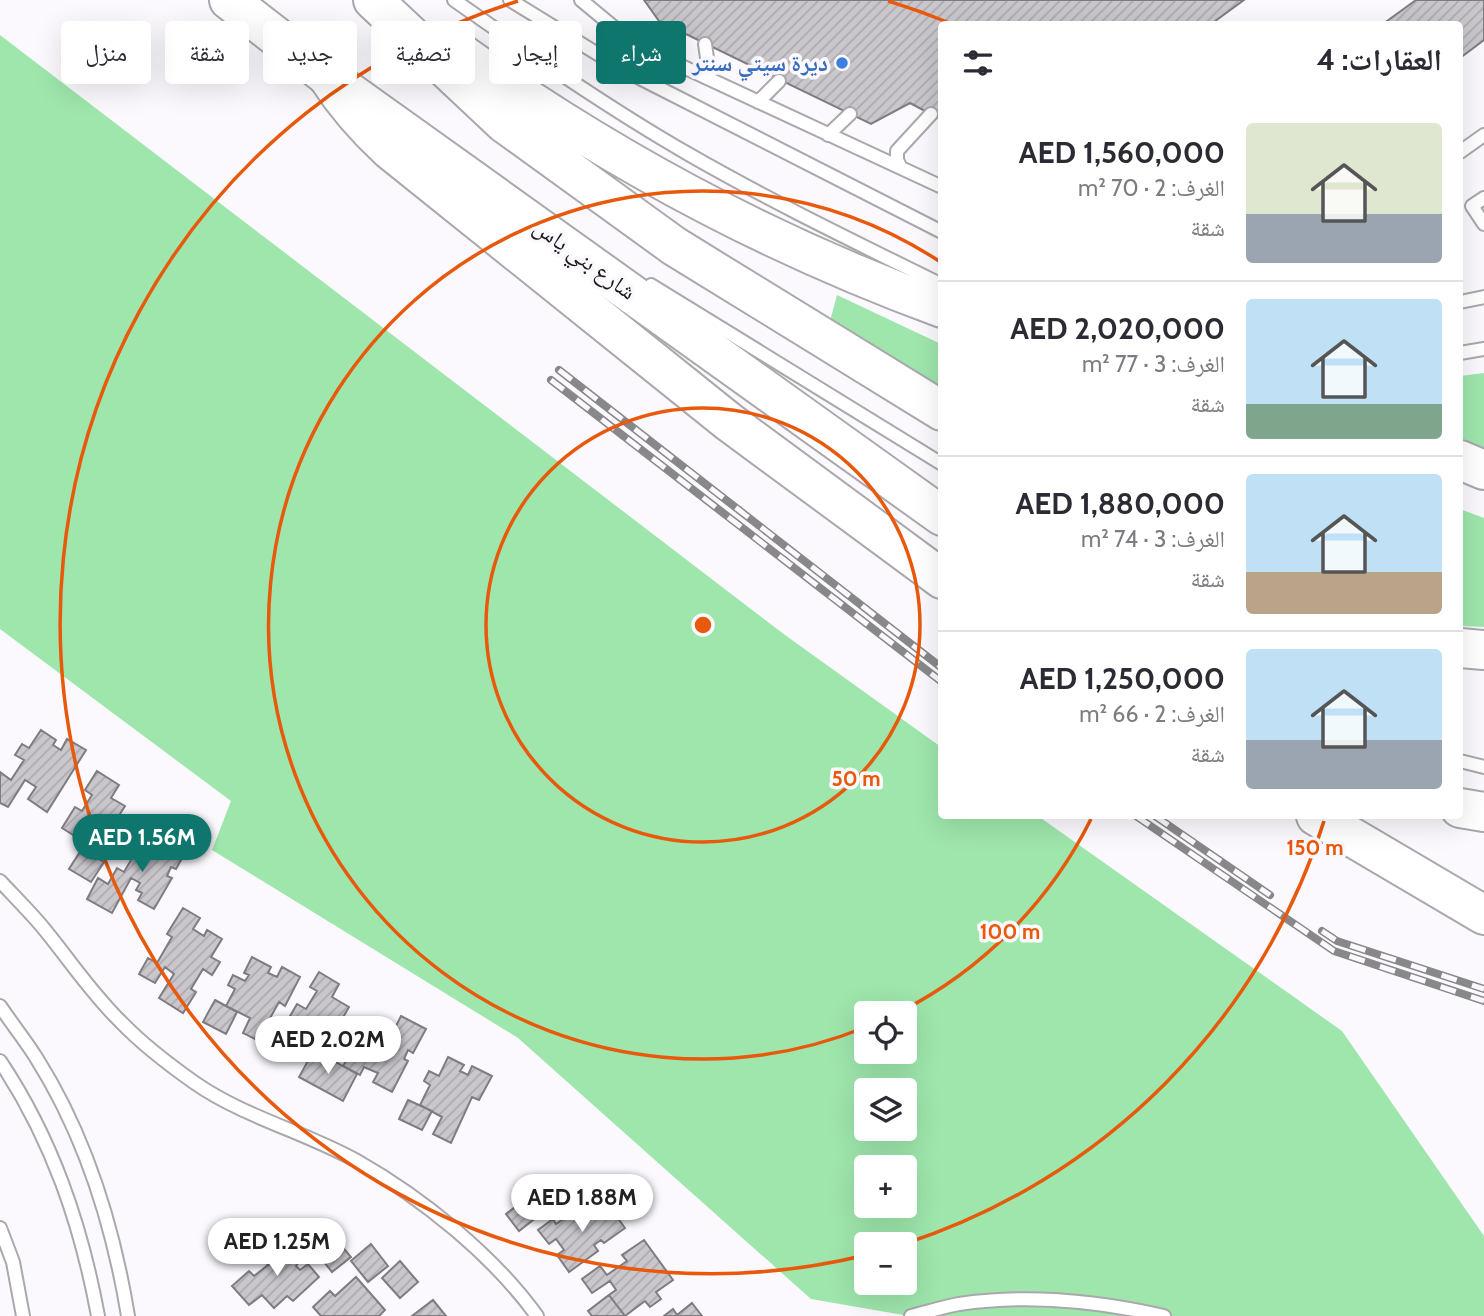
<!DOCTYPE html>
<html lang="ar">
<head>
<meta charset="utf-8">
<style>
  :root { --surface:#fff; --page:#f2f2f3; --text:#2b2b33; --muted:#7c7c81; --line:#e1e1e2; --accent:#0f766e }
  body { margin:0; font-family:Cabin,"Noto Naskh Arabic",sans-serif; background:var(--page); color:var(--text); direction:rtl; height:100vh; display:flex; flex-direction:column; font-size:26px; white-space:nowrap }
  * { box-sizing:border-box; margin:0 }
  p { font-size:23px; color:var(--muted) }
  .icon { flex:none; width:38px; height:38px; fill:none; stroke:currentColor; stroke-width:2; stroke-linecap:round; stroke-linejoin:round }
  .map { position:relative; flex:1; overflow:hidden; direction:ltr }
  .drawer { position:absolute; left:938px; top:21px; width:525px; height:798px; display:flex; flex-direction:column; background:var(--surface); border-radius:7px; box-shadow:0 7px 28px #0002; direction:rtl }
  .drawer>* { flex:none }
  .guide { position:absolute; left:21px; top:21px; width:665px; height:63px; direction:rtl; display:flex; gap:14px }
  .controls { position:absolute; left:854px; top:1001px; display:grid; gap:14px }
  .controls a { display:grid; place-items:center; width:63px; height:63px; border-radius:7px; background:var(--surface); box-shadow:0 7px 28px #0002; font-size:35px }
  .price { position:absolute; translate:-50% -60px; padding:0 16px; border-radius:24px; background:#fff; color:#222; font-size:23px; line-height:46px; filter:drop-shadow(0 2px 4px #0008) }
  .price::after { content:''; position:absolute; left:50%; top:42px; width:21px; height:16px; margin-left:-10px; background:inherit; clip-path:polygon(0 0,100% 0,50% 100%) }
  .price.current { background:var(--accent); color:#fff }
  ul { padding:0; list-style:none }
  li { display:flex; align-items:center; gap:21px; height:175px; padding:0 21px }
  li+li { border-top:2px solid var(--line) }
  li span { display:grid; place-items:center; flex:none; width:196px; height:140px; border-radius:7px; color:#555 }
  li>.icon { margin-inline-start:auto }
  span .icon { width:84px; height:84px; fill:#fffc; stroke-width:1 }
  li b { font-size:30px }
  h2 { display:flex; justify-content:space-between; align-items:center; height:84px; padding:0 21px; font-size:30px }
  .tag { padding:0 24px; border-radius:7px; background:var(--surface); box-shadow:0 7px 28px #0002; font-size:24px; line-height:63px }
  .tag.current { background:var(--accent); color:#fff }
  .map>svg:first-child { display:block }
</style>
</head>
<body>
<div class="map">
<svg width="1484" height="1316" viewBox="0 0 1484 1316">
  <defs>
    <pattern id="building-hatch" width="6" height="6" patternUnits="userSpaceOnUse" patternTransform="scale(1.75)"><rect width="6" height="6" fill="#c9c7cc"/><path d="M-1 1l2-2M0 6l6-6M5 7l2-2" fill="none" stroke="#acaaaf"/></pattern>
  </defs>
  <rect width="100%" height="100%" fill="#fbf9fe"/>
  <path fill="#9ee6ac" fill-rule="evenodd" d="M0 35 785 635 941 747 942 816H1038L1342 1031 1484 1236V1316H909L811 1299 518 1038 212 850 231 801 0 629ZM866 1013H905V1052H866ZM866 1090H905V1129H866ZM866 1167H905V1206H866ZM866 1244H905V1283H866Z
    M837 295 941 344V389L830 321Z
    M1484 373V452L1460 443V376Z
    M1460 509 1484 518V627L1460 626Z"/>
  <path fill="url(#building-hatch)" stroke="#7e7c80" stroke-width="2" d="M644 0H1244L1211 24H942V120L910 103 871 124 659 21Z
    M1416 0H1484V40L1460 58V24H1383Z
    M41 730 56 740 53 745 61 750 67 739 86 750 47 812 28 799 36 787 25 780 8 807 0 803V772L11 780 24 760 15 755 22 744 29 748Z
    M97 771 119 785 111 798 125 806 111 828 115 830 97 858 104 862 91 882 69 869 81 850 86 853 94 840 85 834 81 840 62 828 75 807 82 811 92 795 85 790Z
    M167 834 189 846 176 869 171 867 167 876 172 878 154 909 138 900 142 893 136 890 140 883 131 878 112 913 87 899 98 878 108 884 117 868 124 872 144 838 160 847Z
    M183 908 200 918 193 929 204 936 207 930 222 939 211 957 220 962 212 975 203 969 191 989 196 992 183 1013 159 998 174 974 165 967 155 983 139 974 148 958 157 963 172 937 167 934Z
    M252 957 271 967 268 973 277 977 282 967 300 977 285 1006 279 1002 264 1029 267 1031 261 1042 243 1033 250 1018 226 1006 235 989 228 985 233 975 245 981 249 975 244 973Z
    M319 972 339 984 332 997 349 1007 330 1040 334 1043 326 1057 310 1048 315 1039 309 1035 305 1043 282 1030 297 1004 306 1009 317 991 310 987Z
    M215 1000 237 1012 226 1034 203 1022Z
    M401 1016 426 1029 413 1053 408 1050 404 1059 408 1061 392 1092 373 1082 378 1073 364 1067 360 1075 343 1066 352 1051 359 1055 377 1021 394 1030Z
    M314 1050 357 1074 343 1101 299 1077Z
    M448 1057 464 1065 460 1071 468 1075 472 1066 492 1076 479 1100 472 1097 451 1143 433 1134 442 1117 420 1105 430 1085 424 1081 429 1071 439 1076Z
    M408 1100 432 1111 422 1130 399 1119Z
    M525 1199 538 1216 519 1231 506 1214Z
    M586 1203 595 1216 609 1206 625 1228 604 1243 601 1240 594 1245 598 1251 569 1272 557 1255 564 1250 556 1239 549 1244 538 1230 553 1219 556 1224Z
    M239 1231 251 1247 233 1261 221 1246Z
    M334 1237 351 1257 332 1272 316 1252Z
    M287 1239 301 1259 296 1266 300 1270 308 1264 319 1277 293 1301 287 1296 274 1308 262 1295 249 1305 232 1286 249 1271 254 1276 268 1265 264 1259Z
    M644 1240 673 1280 656 1292 661 1299 650 1307 645 1301 625 1316 609 1295 616 1290 610 1281 592 1293 582 1279 600 1266 607 1275 627 1261 622 1255Z
    M371 1244 388 1266 368 1282 351 1261Z
    M400 1261 418 1282 400 1298 382 1278Z
    M356 1277 385 1310 379 1316H321L313 1307 330 1291 335 1296Z
    M609 1295 625 1316H592L588 1311Z
    M433 1300 446 1316H412Z
    M692 1303 702 1316H664L673 1309 677 1315Z"/>
  <g fill="none" stroke-linecap="round" stroke-linejoin="round">
    <defs>
      <path id="lane" d="M454 0C531 54 608 108 690 155 772 202 857 243 942 285
        M510 0 622 69 942 232
        M581 0 634 44 942 187
        M705 44 710 79
        M758 102 779 81
        M828 135 850 114
        M1460 152 1484 135
        M901 168 897 160V151L931 114
        M1484 198 1472 206 1484 224
        M651 285 942 464
        M1460 302 1484 297
        M1460 353 1484 349
        M1460 761 1484 767
        M0 881C13 895 27 909 40 924 67 956 90 992 121 1022 143 1045 168 1064 195 1083 244 1117 305 1132 357 1161 422 1198 493 1255 537 1316
        M0 1006C12 1024 26 1041 37 1059 86 1137 113 1225 128 1316
        M0 1061C52 1139 81 1224 98 1316
        M0 1228 13 1262 23 1316
        M911 1316C927 1312 943 1307 959 1304 1026 1294 1098 1301 1164 1316"/>
      <path id="primary" d="M229 0 327 76 942 516
        M373 0 504 123 674 246 942 411
        M448 44C599 153 767 244 942 308
        M1460 460 1484 470
        M1460 648 1484 650
        M1460 808 1484 812"/>
      <path id="highway" d="M327 76C345 104 365 127 390 150L729 422 942 579
        M1316 816 1484 915"/>
    </defs>
    <use href="#lane" stroke="#aaa8ad" stroke-width="16"/>
    <use href="#primary" stroke="#aaa8ad" stroke-width="42"/>
    <use href="#highway" stroke="#aaa8ad" stroke-width="42"/>
    <use href="#lane" stroke="#fff" stroke-width="12"/>
    <use href="#primary" stroke="#fff" stroke-width="38"/>
    <use href="#highway" stroke="#fff" stroke-width="38"/>
    <defs>
      <path id="rail" d="M559 370 942 668
        M551 380 942 682
        M1136 816 1334 951 1484 1001
        M1155 816 1270 895
        M1322 931 1337 941 1484 989"/>
    </defs>
    <use href="#rail" stroke="#88878a" stroke-width="8"/>
    <use href="#rail" stroke="#fbf9fe" stroke-width="5" stroke-dasharray="16" stroke-linecap="butt"/>
  </g>
  <g fill="none" stroke="#e8590c" stroke-width="3.5">
    <circle cx="703" cy="625" r="217"/>
    <path d="M1091 819A434 434 0 0 1 900 1012M866 1027A434 434 0 1 1 939 261"/>
    <path d="M1324 821A651 651 0 0 1 904 1244M866 1255A651 651 0 0 1 518 1M888 1A651 651 0 0 1 952 24"/>
  </g>
  <circle fill="#3f7fe0" stroke="#fbf9fe" stroke-width="2.5" cx="842" cy="63" r="7"/>
  <g text-anchor="middle" stroke-width="7" stroke-linejoin="round" paint-order="stroke">
    <g font-size="23" font-weight="bold" fill="#366cbe" stroke="#fbf9fe" text-anchor="end">
      <text x="828" y="71">ديرة سيتي سنتر</text>
    </g>
    <g font-size="23" fill="#19181a" stroke="#fbf9fe">
      <text transform="translate(585 259) rotate(36)" y="8">شارع بني ياس</text>
    </g>
  </g>
  <circle cx="703" cy="625" r="10" fill="#e8590c" stroke="#fbf9fe" stroke-width="3.5"/>
  <g font-size="21" text-anchor="middle" font-weight="bold" fill="#e8590c" stroke="#fbf9fe" stroke-width="7" stroke-linejoin="round" paint-order="stroke">
    <text x="856" y="786">50 m</text>
    <text x="1315" y="855">150 m</text>
    <text x="1010" y="939">100 m</text>
  </g>
</svg>
<div class="controls">
<a><svg class="icon" aria-label="locate" viewBox="0 0 24 24"><circle cx="12" cy="12" r="6"/><path d="M12 2v4M12 18v4M2 12h4M18 12h4"/></svg></a>
<a><svg class="icon" aria-label="layers" viewBox="0 0 24 24"><path d="M12 4l9 5-9 5-9-5zM3 14l9 5 9-5"/></svg></a>
<a>+</a>
<a>−</a>
</div>
<b class="price current" style="left:142px;top:874px">AED 1.56M</b>
<b class="price" style="left:328px;top:1076px">AED 2.02M</b>
<b class="price" style="left:582px;top:1234px">AED 1.88M</b>
<b class="price" style="left:277px;top:1278px">AED 1.25M</b>
<div class="guide">
<a class="tag current">شراء</a>
<a class="tag">إيجار</a>
<a class="tag">تصفية</a>
<a class="tag">جديد</a>
<a class="tag">شقة</a>
<a class="tag">منزل</a>
</div>
<section class="drawer">
<h2>العقارات: 4<svg class="icon" aria-label="filters" viewBox="0 0 24 24"><path d="M4 7h16M4 17h16"/><circle cx="9" cy="7" r="2"/><circle cx="15" cy="17" r="2"/></svg></h2>
<ul>
<li><span style="background:linear-gradient(#dfe7d0 65%,#9aa5b1 0)"><svg class="icon" aria-label="home" viewBox="0 0 24 24"><path d="M3 11l9-7 9 7M6 9v11h12V9"/></svg></span><div><b>AED 1,560,000</b><p>الغرف: 2 · 70 m²</p><p>شقة</p></div></li>
<li><span style="background:linear-gradient(#bfe0f5 75%,#7fa58c 0)"><svg class="icon" aria-label="home" viewBox="0 0 24 24"><path d="M3 11l9-7 9 7M6 9v11h12V9"/></svg></span><div><b>AED 2,020,000</b><p>الغرف: 3 · 77 m²</p><p>شقة</p></div></li>
<li><span style="background:linear-gradient(#bfe0f5 70%,#b9a48a 0)"><svg class="icon" aria-label="home" viewBox="0 0 24 24"><path d="M3 11l9-7 9 7M6 9v11h12V9"/></svg></span><div><b>AED 1,880,000</b><p>الغرف: 3 · 74 m²</p><p>شقة</p></div></li>
<li><span style="background:linear-gradient(#bfe0f5 65%,#9aa5b1 0)"><svg class="icon" aria-label="home" viewBox="0 0 24 24"><path d="M3 11l9-7 9 7M6 9v11h12V9"/></svg></span><div><b>AED 1,250,000</b><p>الغرف: 2 · 66 m²</p><p>شقة</p></div></li>
</ul>
</section>
</div>
</body>
</html>
